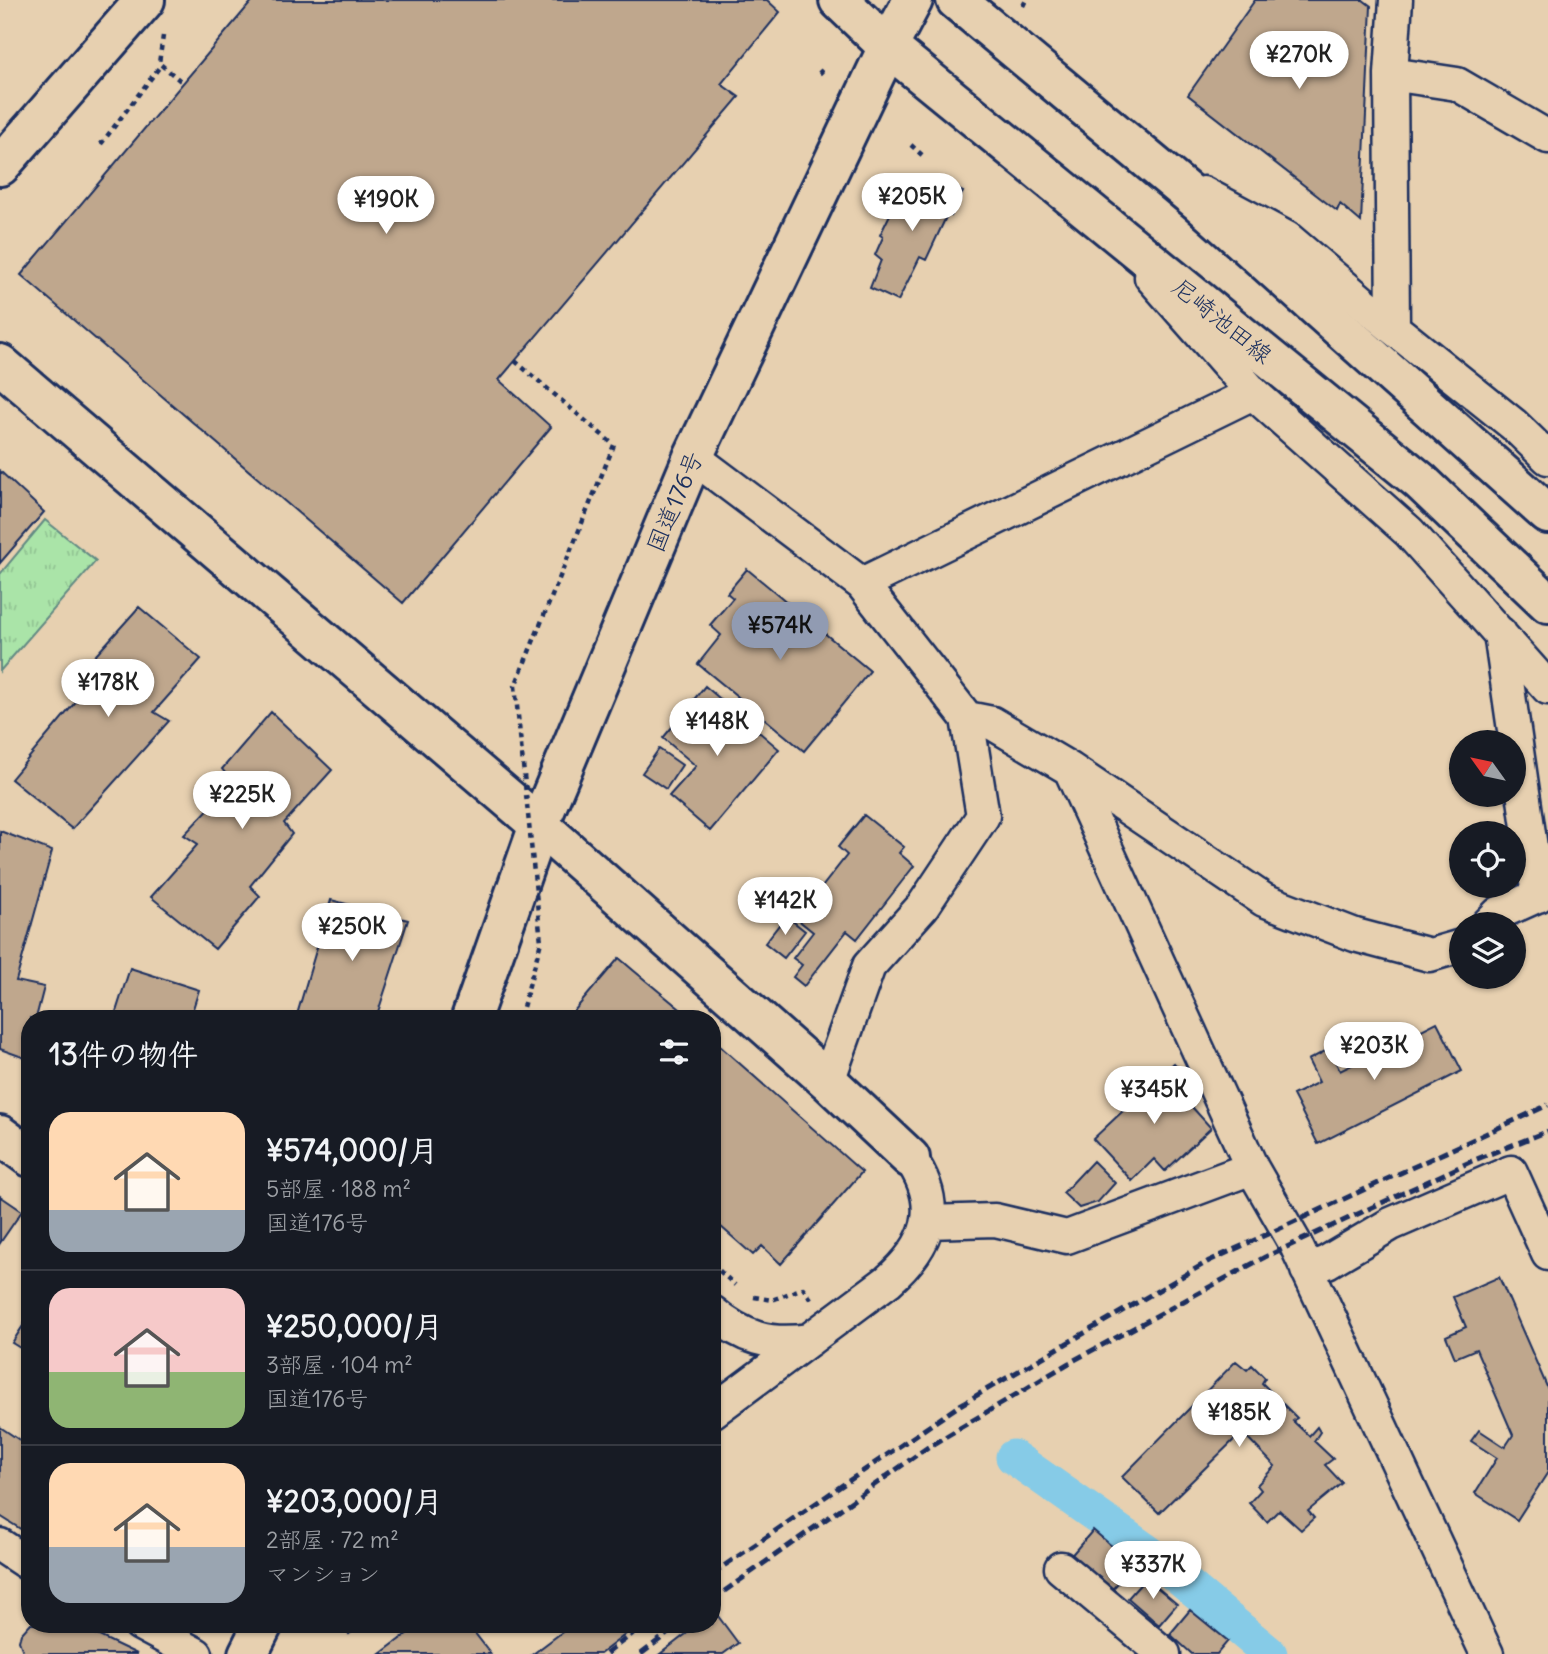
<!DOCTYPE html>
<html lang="ja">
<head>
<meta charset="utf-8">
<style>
  :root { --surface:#171b24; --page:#20242c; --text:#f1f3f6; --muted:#9ea1a6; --line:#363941; --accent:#919bb2 }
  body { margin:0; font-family:Delius,"Klee One",sans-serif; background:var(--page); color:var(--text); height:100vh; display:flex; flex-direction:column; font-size:26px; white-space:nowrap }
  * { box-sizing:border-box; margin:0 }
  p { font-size:23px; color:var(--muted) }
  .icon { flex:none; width:38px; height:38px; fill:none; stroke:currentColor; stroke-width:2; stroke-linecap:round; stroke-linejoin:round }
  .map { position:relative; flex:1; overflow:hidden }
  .side { position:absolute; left:21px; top:1010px; width:700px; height:623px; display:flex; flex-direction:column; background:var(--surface); border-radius:28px; box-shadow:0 2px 5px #0004 }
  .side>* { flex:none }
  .needle { width:46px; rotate:303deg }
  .buttons { position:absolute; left:1449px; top:730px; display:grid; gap:14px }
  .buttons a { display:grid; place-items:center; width:77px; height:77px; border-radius:50%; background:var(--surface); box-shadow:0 2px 5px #0004; font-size:35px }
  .price { position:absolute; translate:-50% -60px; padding:0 16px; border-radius:24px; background:#fff; color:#222; font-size:23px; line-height:46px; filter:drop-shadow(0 2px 4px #0008) }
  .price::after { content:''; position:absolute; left:50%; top:42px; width:21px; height:16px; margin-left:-10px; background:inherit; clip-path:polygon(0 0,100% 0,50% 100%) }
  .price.current { background:var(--accent); color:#111 }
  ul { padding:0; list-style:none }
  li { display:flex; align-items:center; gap:21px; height:175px; padding:0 28px }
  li+li { border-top:2px solid var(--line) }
  li span { display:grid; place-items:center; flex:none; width:196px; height:140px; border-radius:21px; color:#555 }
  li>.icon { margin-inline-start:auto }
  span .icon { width:84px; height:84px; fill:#fffc; stroke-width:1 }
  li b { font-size:30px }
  h2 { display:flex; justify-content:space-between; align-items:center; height:84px; padding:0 28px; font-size:30px }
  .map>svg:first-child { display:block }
</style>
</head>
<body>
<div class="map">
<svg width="1548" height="1654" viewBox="0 0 1548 1654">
  <defs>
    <pattern id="park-tufts" width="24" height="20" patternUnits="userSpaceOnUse" patternTransform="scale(1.75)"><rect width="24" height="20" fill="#aae4a8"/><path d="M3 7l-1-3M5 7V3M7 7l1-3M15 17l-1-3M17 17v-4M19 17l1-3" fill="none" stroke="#92c493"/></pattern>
    <pattern id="garden-furrows" width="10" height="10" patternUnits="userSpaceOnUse" patternTransform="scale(1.75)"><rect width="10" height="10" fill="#aae4a8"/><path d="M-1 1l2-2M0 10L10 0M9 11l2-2" fill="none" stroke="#92c493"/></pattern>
  </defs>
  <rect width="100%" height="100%" fill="#e7d0b0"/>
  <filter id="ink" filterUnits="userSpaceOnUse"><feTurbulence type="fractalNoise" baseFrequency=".0143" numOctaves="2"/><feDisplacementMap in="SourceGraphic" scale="14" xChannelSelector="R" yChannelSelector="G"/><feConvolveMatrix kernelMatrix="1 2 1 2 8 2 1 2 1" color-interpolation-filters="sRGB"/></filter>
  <g filter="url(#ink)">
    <path fill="url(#park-tufts)" stroke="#628a83" stroke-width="2" d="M45 520 96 561 0 671V574Z"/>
    <path fill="url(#garden-furrows)" stroke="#628a83" stroke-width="2" d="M712 1355 720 1359C722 1368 720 1378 712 1384Z"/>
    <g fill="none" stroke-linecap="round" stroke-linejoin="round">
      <path stroke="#86cbe7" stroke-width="35" d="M1013 1457 1148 1552 1270 1654"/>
    </g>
    <path fill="#bfa78d" stroke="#1b2f5e" stroke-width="2" d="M253 0H767L780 12 721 84 739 97 499 380 551 427 403 603 21 275Z
      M1255 0H1363L1371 6 1361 222 1340 204 1337 211 1188 95Z
      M913 178 932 186 936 179 963 192 951 216 947 215 926 260 920 257 898 301 870 288 881 260 875 255 883 237 880 235 899 196 905 197Z
      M0 471 44 512 0 563Z
      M747 569 870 671 804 751 698 664 721 635 710 625 733 598 727 593Z
      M139 607 201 659 154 712 169 721 72 829 11 779 99 674 88 664Z
      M705 686 779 749 710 831 669 796 696 766 663 738 678 720 688 729 702 713 691 703Z
      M271 712 332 770 284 823 292 834 250 886 260 896 215 949 151 897 198 844 184 835 233 783 222 769Z
      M659 749 682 765 666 789 642 773Z
      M864 815 904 847 899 853 914 866 857 939 847 931 804 986 793 977 802 965 793 958 813 932 797 919 847 855 838 847Z
      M0 831 52 851 16 981 44 987 36 1018H30V1041L25 1058 0 1049Z
      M331 900 408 920 376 1018H296Z
      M786 916 805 931 784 958 765 943Z
      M619 958 633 970 691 1018H568Z
      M130 968 199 990 190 1018H114Z
      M1437 1022 1462 1071 1318 1144 1293 1095 1319 1082 1308 1060 1329 1049 1340 1071Z
      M712 1039 862 1172 781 1264 762 1246 753 1255 712 1219Z
      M1174 1063 1194 1085 1182 1096 1211 1128 1165 1171 1154 1159 1132 1181 1093 1139Z
      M1093 1161 1115 1183 1098 1202 1079 1208 1063 1193Z
      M0 1196 22 1211 0 1243Z
      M1499 1277 1548 1389V1472L1517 1520 1475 1493 1497 1458 1471 1441 1479 1430 1505 1447 1513 1435 1476 1349 1455 1358 1446 1336 1466 1327 1453 1297Z
      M30 1315V1354L12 1343Z
      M1236 1361 1247 1370 1252 1365 1265 1378 1262 1383 1297 1418 1293 1421 1309 1436 1317 1427 1320 1432 1314 1441 1333 1459 1325 1465 1342 1483 1308 1511 1314 1518 1301 1530 1279 1510 1267 1522 1249 1503 1261 1490 1257 1485 1275 1466 1242 1432 1159 1513 1122 1477Z
      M0 1427 30 1447V1535L0 1516Z
      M1093 1530 1134 1565 1109 1593 1069 1558Z
      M1146 1578 1177 1604 1159 1625 1128 1598Z
      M1190 1610 1228 1641 1217 1654H1192L1170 1634Z
      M715 1612 738 1643 723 1654H660L699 1624H712V1614Z
      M30 1624H74L137 1654H24L19 1641 21 1634Z
      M342 1624H362L349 1634Z
      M420 1624H477L471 1628 491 1654H380Z
      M573 1624H639L600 1654H533Z"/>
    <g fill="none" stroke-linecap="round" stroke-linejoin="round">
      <defs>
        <path id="minor" d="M1391 74 1457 84 1548 137
          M1203 193 1287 238 1393 328 1514 425 1548 458
          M1151 277 1253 393 1409 532 1548 688
          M1393 328 1391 74 1396 0
          M693 457 862 584 1253 393
          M1500 633 1538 896
          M1070 769 1264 900 1355 935 1430 955 1461 946
          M1488 924 1499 913 1548 891
          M828 1081 869 966 923 906 983 816 967 718 862 584
          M1252 1168 1295 1243 1487 1654
          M928 1222 995 1220 1067 1237 1252 1168 1070 769 992 723 967 718
          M1307 1270 1327 1262 1391 1224 1511 1172 1548 1254
          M712 1312C743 1338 769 1346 809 1340
          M712 1412 888 1281C929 1245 944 1207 910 1158
          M0 1545 30 1565
          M1061 1568 1164 1654
          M140 1624 196 1654"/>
        <path id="tertiary" d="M0 166 145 0
          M0 364 539 825 828 1081 910 1158
          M0 1135 30 1157"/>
        <path id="primary" d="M839 0 888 47 1420 481 1548 603
          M956 0 1200 203 1548 514"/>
        <path id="trunk" d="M471 1018 539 825 693 457 888 47 913 0
          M248 1654 263 1624"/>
      </defs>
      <use href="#minor" stroke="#1b2f5e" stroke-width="37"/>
      <use href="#tertiary" stroke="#1b2f5e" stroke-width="44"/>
      <use href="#primary" stroke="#1b2f5e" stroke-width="44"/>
      <use href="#trunk" stroke="#1b2f5e" stroke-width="44"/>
      <path stroke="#1b2f5e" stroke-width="4.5" stroke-dasharray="5 5" stroke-linecap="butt" d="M1023 6 1026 0
        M163 36 159 63 183 83
        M819 70 824 75
        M101 144 161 65
        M911 145 922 155
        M712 1264 735 1285
        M754 1297 772 1300 803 1288 811 1299"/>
      <use href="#minor" stroke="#e7d0b0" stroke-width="32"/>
      <use href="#tertiary" stroke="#e7d0b0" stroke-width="38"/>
      <use href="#primary" stroke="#e7d0b0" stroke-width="38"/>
      <use href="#trunk" stroke="#e7d0b0" stroke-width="38"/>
      <path stroke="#1b2f5e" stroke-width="5" stroke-dasharray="10 5" stroke-linecap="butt" d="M712 1574 960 1405 1209 1261 1548 1105
        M712 1600 928 1447 1069 1363 1265 1257 1472 1161 1548 1131
        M606 1654 645 1624
        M641 1654 680 1624"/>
      <path stroke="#1b2f5e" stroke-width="4.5" stroke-dasharray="5 5" stroke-linecap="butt" d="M515 361 614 445 515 686 541 942 520 1018"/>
    </g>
  </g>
  <g text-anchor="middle" stroke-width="7" stroke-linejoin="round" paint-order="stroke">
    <g font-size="24" fill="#1b2f5e" stroke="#e7d0b0">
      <text transform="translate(1222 321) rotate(39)" y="8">尼崎池田線</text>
      <text transform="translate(675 502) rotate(-67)" y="8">国道176号</text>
    </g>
  </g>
</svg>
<div class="buttons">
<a><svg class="needle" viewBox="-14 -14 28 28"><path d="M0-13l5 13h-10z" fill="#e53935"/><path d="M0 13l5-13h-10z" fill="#9ea1a6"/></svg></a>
<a><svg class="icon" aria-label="locate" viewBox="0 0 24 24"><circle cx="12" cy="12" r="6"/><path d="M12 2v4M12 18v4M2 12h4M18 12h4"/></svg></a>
<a><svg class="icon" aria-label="layers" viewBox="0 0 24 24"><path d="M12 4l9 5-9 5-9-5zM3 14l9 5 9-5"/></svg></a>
</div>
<b class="price" style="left:1299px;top:91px">¥270K</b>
<b class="price" style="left:912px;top:233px">¥205K</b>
<b class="price" style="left:386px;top:236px">¥190K</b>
<b class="price current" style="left:780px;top:662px">¥574K</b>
<b class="price" style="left:108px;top:719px">¥178K</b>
<b class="price" style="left:717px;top:758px">¥148K</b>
<b class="price" style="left:242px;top:831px">¥225K</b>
<b class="price" style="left:785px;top:937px">¥142K</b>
<b class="price" style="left:352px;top:963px">¥250K</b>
<b class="price" style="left:1374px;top:1082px">¥203K</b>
<b class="price" style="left:1154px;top:1126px">¥345K</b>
<b class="price" style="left:1239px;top:1449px">¥185K</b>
<b class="price" style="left:1153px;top:1601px">¥337K</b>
<section class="side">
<h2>13件の物件<svg class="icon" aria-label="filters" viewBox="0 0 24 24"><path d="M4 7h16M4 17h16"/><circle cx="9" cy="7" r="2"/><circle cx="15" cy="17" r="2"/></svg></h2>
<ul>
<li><span style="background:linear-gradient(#ffd9b3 70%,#9aa5b1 0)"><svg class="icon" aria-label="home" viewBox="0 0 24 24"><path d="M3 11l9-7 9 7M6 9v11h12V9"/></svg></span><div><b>¥574,000/月</b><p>5部屋 · 188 m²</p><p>国道176号</p></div></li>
<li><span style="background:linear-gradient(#f6c9c9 60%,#8fb573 0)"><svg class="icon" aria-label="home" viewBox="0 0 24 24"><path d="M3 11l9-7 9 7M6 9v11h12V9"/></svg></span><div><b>¥250,000/月</b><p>3部屋 · 104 m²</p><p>国道176号</p></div></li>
<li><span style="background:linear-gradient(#ffd9b3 60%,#9aa5b1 0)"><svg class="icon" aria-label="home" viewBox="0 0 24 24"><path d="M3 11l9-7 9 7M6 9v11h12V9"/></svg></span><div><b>¥203,000/月</b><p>2部屋 · 72 m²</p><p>マンション</p></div></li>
</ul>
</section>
</div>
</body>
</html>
